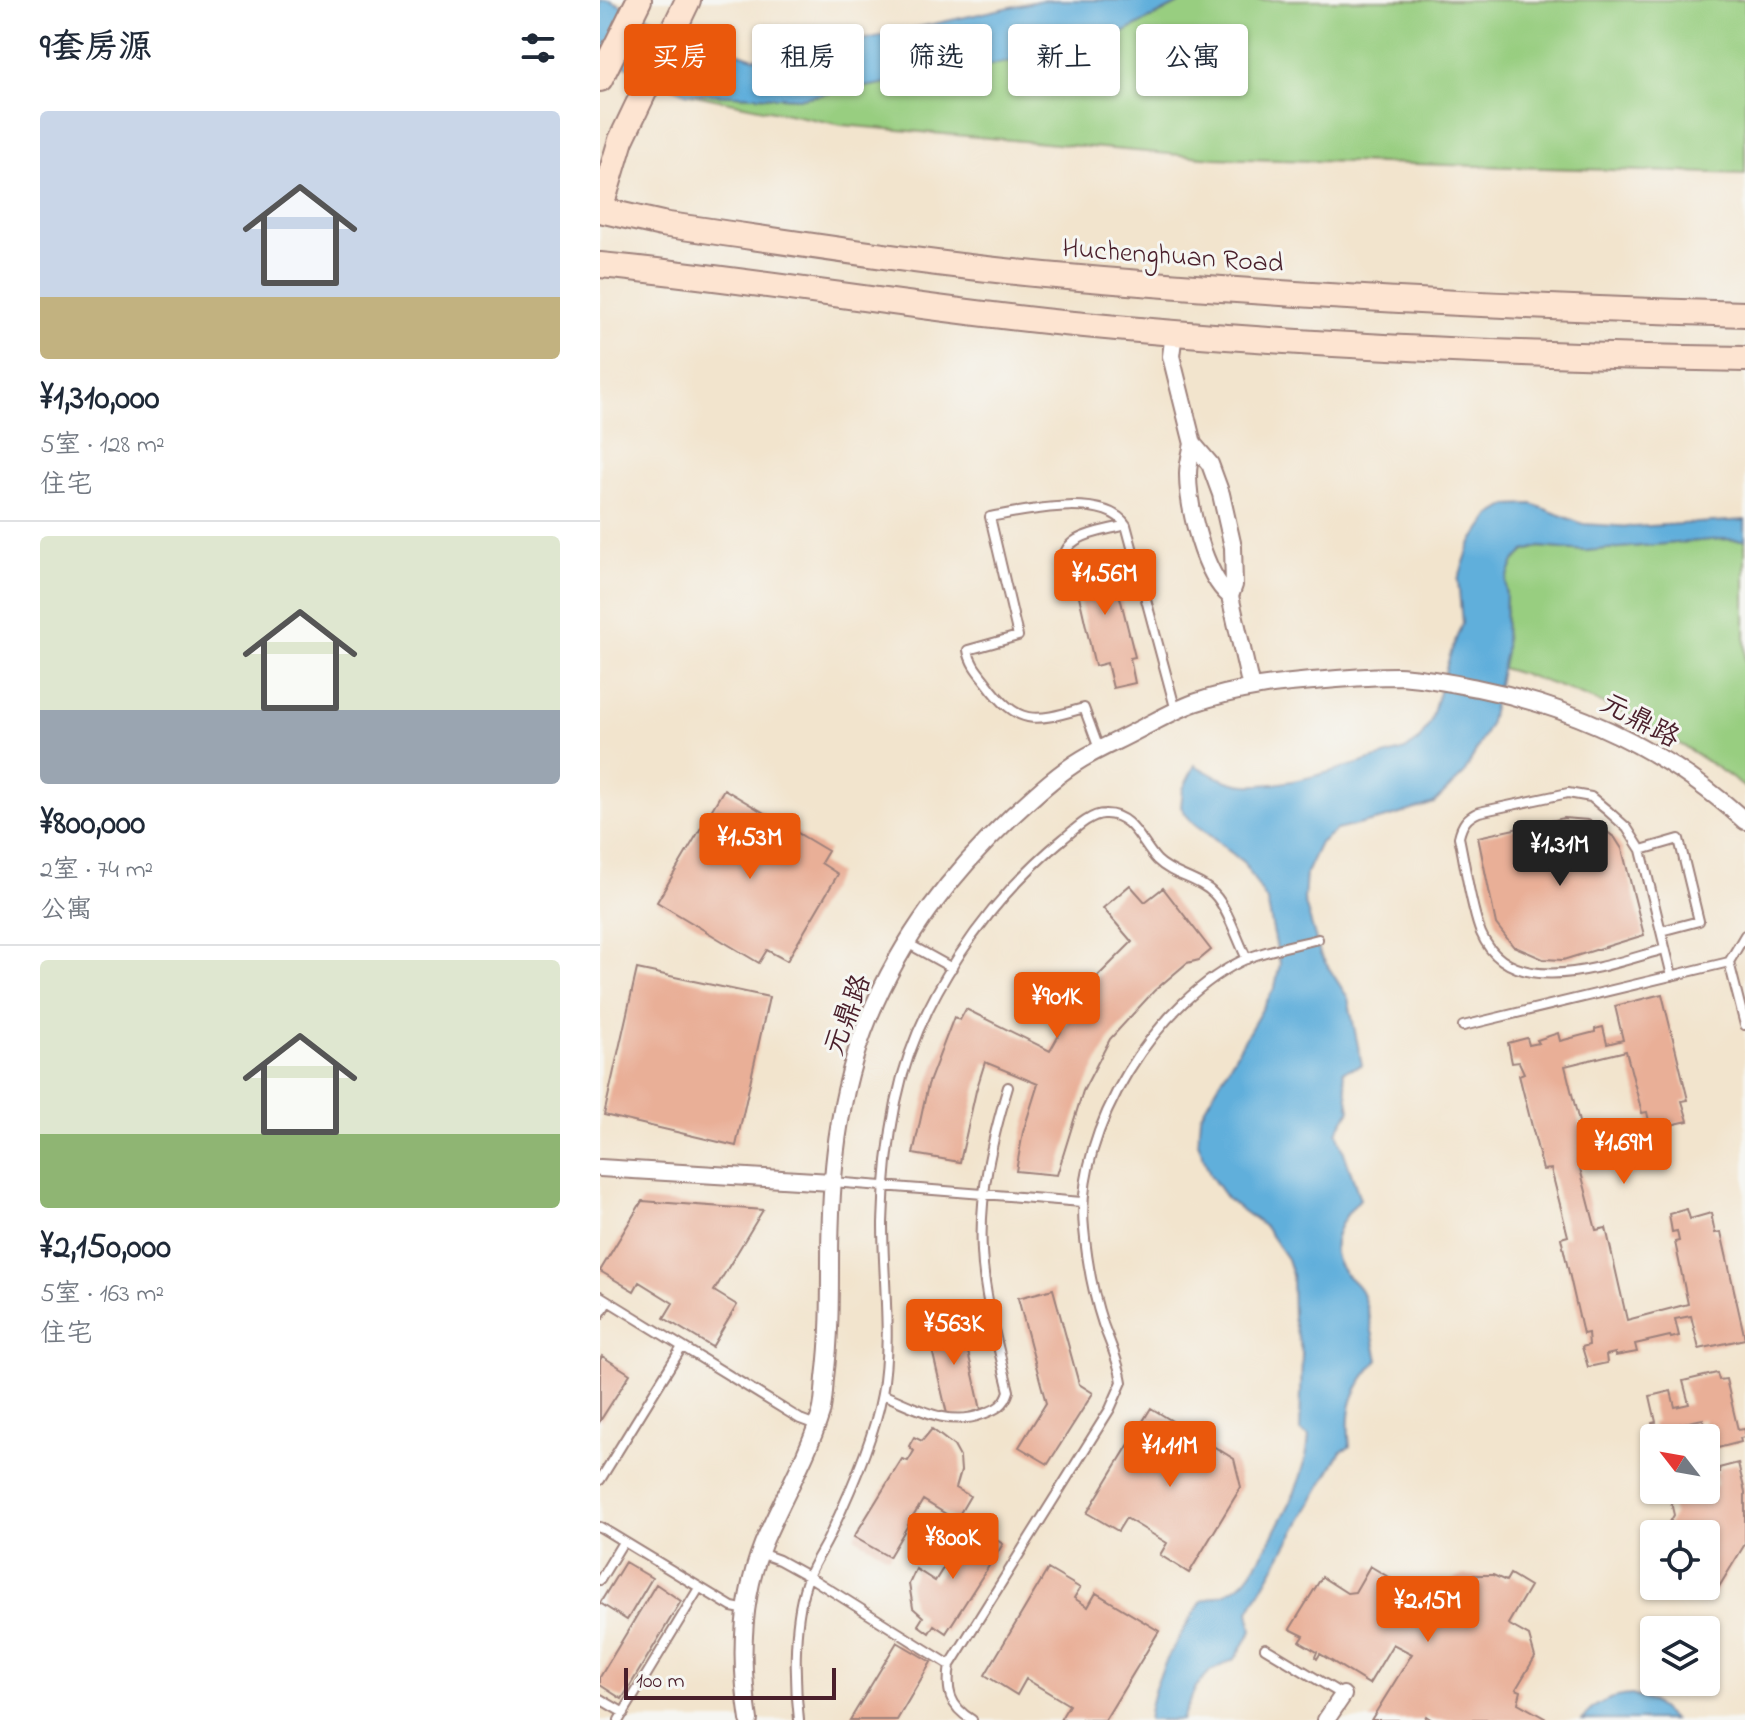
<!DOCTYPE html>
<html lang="zh">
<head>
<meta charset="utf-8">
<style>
  :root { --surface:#fff; --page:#f2f2f3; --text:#1f2937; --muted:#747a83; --line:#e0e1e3; --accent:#ea580c }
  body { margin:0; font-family:"Indie Flower","LXGW WenKai TC",sans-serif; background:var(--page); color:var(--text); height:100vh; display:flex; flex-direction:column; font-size:30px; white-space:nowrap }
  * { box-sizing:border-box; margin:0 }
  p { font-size:26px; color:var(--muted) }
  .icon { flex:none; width:44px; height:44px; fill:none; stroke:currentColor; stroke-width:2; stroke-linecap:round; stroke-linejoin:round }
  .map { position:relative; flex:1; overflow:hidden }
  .panel { display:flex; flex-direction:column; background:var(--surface); width:600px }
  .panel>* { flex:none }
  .banner { position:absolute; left:24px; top:24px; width:760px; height:72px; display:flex; gap:16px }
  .needle { width:52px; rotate:301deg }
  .controls { position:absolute; left:1040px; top:1424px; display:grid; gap:16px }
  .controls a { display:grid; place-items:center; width:80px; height:80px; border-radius:8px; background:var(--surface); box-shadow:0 2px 6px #0004; font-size:40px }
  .scale { position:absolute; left:24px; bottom:20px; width:212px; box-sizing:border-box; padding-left:8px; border:4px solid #4a1f2b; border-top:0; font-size:22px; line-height:28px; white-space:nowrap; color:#4a1f2b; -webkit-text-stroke:6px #f6f6f2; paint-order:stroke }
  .price { position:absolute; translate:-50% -68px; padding:0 18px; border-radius:8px; background:var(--accent); color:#fff; font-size:26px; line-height:52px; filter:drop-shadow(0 2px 4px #0008) }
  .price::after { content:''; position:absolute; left:50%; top:48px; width:24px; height:18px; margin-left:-12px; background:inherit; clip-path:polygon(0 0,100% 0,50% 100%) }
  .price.active { background:#222; color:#fff }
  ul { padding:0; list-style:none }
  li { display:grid; align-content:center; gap:16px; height:424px; padding:0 40px }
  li+li { border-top:2px solid var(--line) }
  li span { display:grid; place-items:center; height:248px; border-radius:8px; color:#555 }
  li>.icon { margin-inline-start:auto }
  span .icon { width:144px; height:144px; fill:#fffc; stroke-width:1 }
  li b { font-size:34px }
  h2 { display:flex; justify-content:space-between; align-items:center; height:96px; padding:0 40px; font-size:34px }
  .chip { padding:0 28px; border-radius:8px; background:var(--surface); box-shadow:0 2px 6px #0004; font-size:28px; line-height:72px }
  .chip.active { background:var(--accent); color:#fff }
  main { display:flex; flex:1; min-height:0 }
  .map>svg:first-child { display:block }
</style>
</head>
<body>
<main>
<section class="panel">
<h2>9套房源<svg class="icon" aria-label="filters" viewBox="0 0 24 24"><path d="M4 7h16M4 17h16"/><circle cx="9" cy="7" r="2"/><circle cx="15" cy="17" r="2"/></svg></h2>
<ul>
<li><span style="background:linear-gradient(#c9d6e8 75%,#c2b280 0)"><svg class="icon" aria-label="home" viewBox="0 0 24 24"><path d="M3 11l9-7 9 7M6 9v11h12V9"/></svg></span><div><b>¥1,310,000</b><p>5室 · 128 m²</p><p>住宅</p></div></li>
<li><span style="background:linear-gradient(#dfe7d0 70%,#9aa5b1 0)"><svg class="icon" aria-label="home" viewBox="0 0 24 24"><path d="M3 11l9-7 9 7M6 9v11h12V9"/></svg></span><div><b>¥800,000</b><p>2室 · 74 m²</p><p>公寓</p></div></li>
<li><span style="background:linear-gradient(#dfe7d0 70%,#8fb573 0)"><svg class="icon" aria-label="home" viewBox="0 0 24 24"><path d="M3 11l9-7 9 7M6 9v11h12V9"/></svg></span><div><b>¥2,150,000</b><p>5室 · 163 m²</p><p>住宅</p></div></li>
</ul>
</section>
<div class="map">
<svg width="1145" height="1720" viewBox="0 0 1145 1720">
  <rect width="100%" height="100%" fill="#f6f6f2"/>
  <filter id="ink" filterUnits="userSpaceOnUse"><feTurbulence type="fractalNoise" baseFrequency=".0125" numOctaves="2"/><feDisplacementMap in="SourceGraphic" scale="16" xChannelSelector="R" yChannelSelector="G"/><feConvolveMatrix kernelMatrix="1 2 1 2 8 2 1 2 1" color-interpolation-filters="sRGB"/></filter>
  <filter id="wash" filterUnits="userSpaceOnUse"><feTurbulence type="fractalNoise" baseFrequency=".006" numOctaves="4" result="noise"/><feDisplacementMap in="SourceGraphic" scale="32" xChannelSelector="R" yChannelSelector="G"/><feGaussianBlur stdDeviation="1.8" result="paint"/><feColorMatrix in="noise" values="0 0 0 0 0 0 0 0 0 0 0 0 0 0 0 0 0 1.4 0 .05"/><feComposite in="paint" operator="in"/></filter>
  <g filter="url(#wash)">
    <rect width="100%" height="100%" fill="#f2e4cd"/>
    <path fill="#98ce80" stroke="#717656" stroke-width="2" d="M586 0H1145V174L615 158 242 125 85 93 202 98 498 46Z
      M1122 539 1145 540V788C1070 731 992 693 901 668L905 651 906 581 914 561 925 551 939 547 985 551Z"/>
    <path fill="#61afdb" stroke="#566783" stroke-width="2" d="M0 0H9L109 43 154 58 261 40 442 0H586L498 46 202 98 85 93 0 54Z
      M932 504 983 524 1033 527 1145 520V540L1122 539 985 551 939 547 925 551 914 561 906 581 905 652 889 726 864 774 834 803 791 817 736 830 720 843 706 873 704 900 720 954 748 998 762 1065 743 1071 750 1110 737 1132 760 1199C742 1218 724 1245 742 1270 748 1278 759 1284 762 1293 770 1314 773 1338 778 1360 752 1389 745 1408 750 1447L741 1451 649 1611 652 1631 635 1659 610 1671 596 1687 581 1720H548C553 1674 578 1639 602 1601 615 1597 627 1594 637 1587 651 1577 658 1560 667 1546 687 1511 706 1477 709 1436L700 1431 702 1353 693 1318 692 1275 687 1259 665 1227 628 1200 610 1175 598 1142 600 1116 675 987 680 964 667 901 644 863 590 820 581 807 583 789 595 765C610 774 628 784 647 785 690 788 761 762 805 750L819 740 830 723 850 655 862 623 858 580 870 545 891 515 908 505Z
      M1032 1695 1052 1702 1073 1720H982C994 1703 1011 1696 1032 1695Z"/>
    <g id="blocks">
      <path fill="#e9af97" d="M509 553 535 657 530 658 535 683 513 688 507 663 495 666 471 561Z
        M124 789 228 851 221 863 238 874 187 961 167 950 159 963 57 902Z
        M964 818 988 820 997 824 1015 838 1022 849 1044 935 963 960 943 959 913 946 896 924 878 837Z
        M530 885 545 902 563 888 611 950 599 960 587 963 554 991 510 1039 483 1091 457 1175 416 1171 423 1132 438 1084 385 1062 376 1091 360 1162 313 1154 328 1085 354 1017 360 1020 366 1009 450 1051 472 1012 498 976 532 942 503 908Z
        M37 969 169 997 136 1146 4 1115Z
        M1062 994 1088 1100 1082 1101 1088 1121 1066 1126 1069 1136 1051 1140 1045 1123 1049 1121 1047 1112 1042 1113 1026 1051 965 1066 988 1158 978 1161 996 1230 1006 1228 1027 1320 1088 1304 1075 1242 1079 1241 1077 1231 1072 1232 1069 1214 1087 1209 1090 1219 1111 1213 1115 1233 1121 1232 1145 1339 1099 1349 1091 1316 1075 1319 1079 1336 1071 1338 1070 1336 1035 1344 1037 1352 1015 1356V1353L1006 1355 1007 1363 988 1367 982 1347 989 1345 988 1333 983 1334 961 1238 968 1236 951 1169 943 1170 919 1075 924 1073 919 1062 912 1063 908 1043 927 1038 929 1045 939 1043 937 1040 958 1033 960 1041 995 1032V1029L1003 1027 1007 1044 1023 1040 1015 1006Z
        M42 1201 163 1210 114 1291 137 1305 112 1347 64 1318 73 1303 39 1282 34 1291 0 1271Z
        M453 1289 479 1384 493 1393 448 1464 419 1447 446 1403 418 1298Z
        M360 1316 381 1410 348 1418 326 1324Z
        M2 1356 30 1374 0 1421V1360Z
        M1117 1373 1119 1380 1126 1379 1138 1430 1145 1429V1437L1140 1438 1141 1442 1110 1450 1103 1419 1079 1424 1082 1438H1056L1052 1423 1056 1422 1050 1396 1071 1391 1075 1407 1089 1404 1083 1381Z
        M551 1408 634 1459 641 1487 589 1573 560 1555 567 1543 526 1518 518 1531 487 1513Z
        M332 1429 354 1446 360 1457 361 1471 356 1488 370 1496 356 1520 323 1500 289 1557 254 1537 302 1459 308 1461 314 1451 309 1446 314 1437 322 1441Z
        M1138 1463 1145 1492V1544L1114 1595 1099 1586H1106V1534H1063L1074 1515 1068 1490H1106V1488L1117 1485 1115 1473 1120 1472 1119 1468Z
        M371 1524 403 1544 346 1633 334 1625 329 1633 318 1625 323 1617 313 1608 309 1584 316 1569 335 1581Z
        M25 1562 52 1578 27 1620 0 1603Z
        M770 1566 827 1600 844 1584 863 1575H893L906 1581 910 1574 930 1586 908 1624 929 1636 935 1657 916 1689 921 1691 918 1703 948 1720H832L826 1716 824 1720H771L812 1654 793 1644 769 1684 720 1654 717 1659 715 1657 717 1652 700 1642 704 1636 690 1629 722 1577 747 1593 755 1592Z
        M448 1569 480 1588 474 1598 488 1607 496 1593 559 1631 505 1720H460L469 1705 426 1679 417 1695 385 1675Z
        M56 1584 81 1601 22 1699 0 1685V1677Z
        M297 1642 331 1662 297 1720H250Z"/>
    </g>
  </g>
  <g filter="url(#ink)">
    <use href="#blocks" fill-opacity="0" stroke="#9e827c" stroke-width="2"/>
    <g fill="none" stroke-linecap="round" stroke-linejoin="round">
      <defs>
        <path id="service" d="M465 567C457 534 503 532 526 525
          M499 749 484 708C434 722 419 727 386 682 378 672 370 663 368 650L418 636 390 517C423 511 504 492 526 525L576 711
          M1041 850 1079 839 1099 921 1061 931
          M307 943 352 968
          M1065 949C1012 963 911 1004 881 933 871 909 865 864 859 837 862 824 867 817 879 812L968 793 991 797 1008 811 1027 828 1041 850 1072 976
          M1129 962 1145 935
          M863 1026 1129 962 1145 1025
          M232 1182 482 1202
          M0 1296 200 1419 216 1425
          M0 1314 8 1301
          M282 1394C315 1407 348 1428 383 1414 397 1409 405 1405 409 1391 398 1345 384 1298 382 1251 379 1194 392 1140 408 1087
          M0 1480 82 1347
          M0 1527 132 1607 147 1610
          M160 1553 179 1560 208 1576 350 1665
          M0 1580 23 1542
          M665 1648 743 1695
          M0 1699 24 1713
          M19 1720 99 1588
          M199 1720C194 1678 193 1615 209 1575 214 1562 223 1550 229 1537 248 1497 274 1438 282 1394 292 1339 283 1279 283 1223 284 1182 288 1142 296 1102 316 1003 386 902 463 839 474 830 490 814 504 814 532 813 541 843 557 860 573 876 599 878 614 894 627 907 638 941 647 959
          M372 1720C349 1706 346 1690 350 1665L510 1409 522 1382C519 1362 510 1343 503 1324 493 1294 487 1261 484 1229 474 1131 557 998 648 958 670 949 695 945 718 939"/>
        <path id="minor" d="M574 333 571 356 593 444 610 464 621 494 633 547 634 585 630 596 651 688
          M593 444C591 453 588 464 588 474 588 507 604 575 630 596
          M0 1168 231 1182
          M149 1720C140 1662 141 1599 163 1544 181 1501 207 1458 221 1413 224 1402 224 1389 225 1378 230 1339 230 1301 230 1262 230 1178 237 1095 269 1017 302 937 351 874 413 815 435 795 457 774 482 759 500 748 520 740 538 730 556 721 575 710 594 703 637 688 681 683 726 680 749 678 774 676 797 676 824 677 851 683 877 688 978 708 1068 751 1145 821
          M726 1720 743 1695"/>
        <path id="secondary" d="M0 79 39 0
          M0 210 62 224C189 242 317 263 445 275 678 296 912 307 1145 314
          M0 210 21 140 88 0
          M0 265C159 280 316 309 474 324 697 346 922 355 1145 359"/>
      </defs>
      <use href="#service" stroke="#9e827c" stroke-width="12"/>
      <use href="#minor" stroke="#9e827c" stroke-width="20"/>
      <use href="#secondary" stroke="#9e827c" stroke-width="28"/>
      <use href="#service" stroke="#fff" stroke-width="8"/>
      <use href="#minor" stroke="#fff" stroke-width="16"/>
      <use href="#secondary" stroke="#fde4d1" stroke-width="24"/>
    </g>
  </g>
  <g text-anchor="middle" stroke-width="6" stroke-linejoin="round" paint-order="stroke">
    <g font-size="28" fill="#4a1f2b" stroke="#f6f6f2">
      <text transform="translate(573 254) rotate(4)" y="10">Huchenghuan Road</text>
      <text transform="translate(1041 719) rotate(28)" y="10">元鼎路</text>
      <text transform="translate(246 1014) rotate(-69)" y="10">元鼎路</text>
    </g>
  </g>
</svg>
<div class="controls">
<a><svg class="needle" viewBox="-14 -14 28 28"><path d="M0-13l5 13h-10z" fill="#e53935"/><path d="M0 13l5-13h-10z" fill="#747a83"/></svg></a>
<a><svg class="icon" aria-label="locate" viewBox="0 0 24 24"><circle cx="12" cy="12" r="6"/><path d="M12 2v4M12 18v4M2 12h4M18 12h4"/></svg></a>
<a><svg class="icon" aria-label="layers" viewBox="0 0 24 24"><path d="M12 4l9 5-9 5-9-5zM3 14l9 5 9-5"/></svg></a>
</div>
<div class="scale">100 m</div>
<b class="price" style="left:505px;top:617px">¥1.56M</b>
<b class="price" style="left:150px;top:881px">¥1.53M</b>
<b class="price active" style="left:960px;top:888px">¥1.31M</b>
<b class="price" style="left:457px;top:1040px">¥901K</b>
<b class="price" style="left:1024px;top:1186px">¥1.69M</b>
<b class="price" style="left:354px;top:1367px">¥563K</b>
<b class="price" style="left:570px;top:1489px">¥1.11M</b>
<b class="price" style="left:353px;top:1581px">¥800K</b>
<b class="price" style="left:828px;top:1644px">¥2.15M</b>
<div class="banner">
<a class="chip active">买房</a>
<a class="chip">租房</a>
<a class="chip">筛选</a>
<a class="chip">新上</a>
<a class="chip">公寓</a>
</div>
</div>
</main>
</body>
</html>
